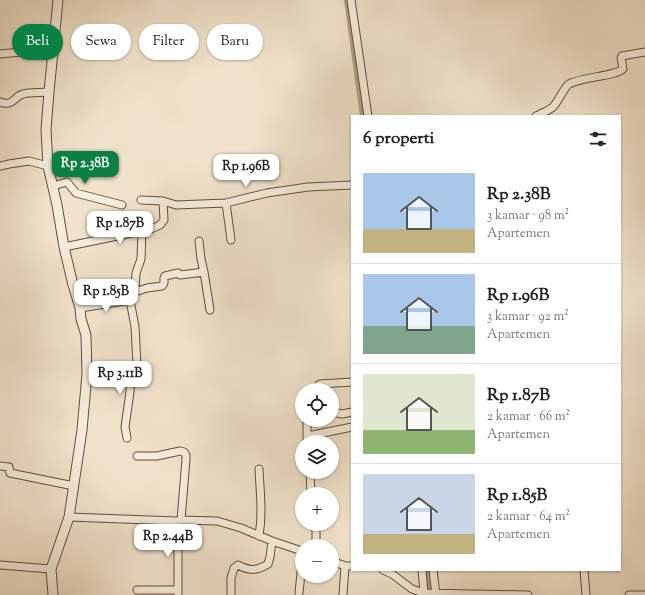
<!DOCTYPE html>
<html lang="id">
<head>
<meta charset="utf-8">
<style>
  :root { --surface:#fff; --page:#f6f6f6; --text:#202124; --muted:#757577; --line:#e0e0e0; --accent:#0b8043 }
  body { margin:0; font-family:"Sorts Mill Goudy",serif; background:var(--page); color:var(--text); height:100vh; display:flex; flex-direction:column; font-size:15px; white-space:nowrap }
  * { box-sizing:border-box; margin:0 }
  p { font-size:13px; color:var(--muted) }
  .icon { flex:none; width:22px; height:22px; fill:none; stroke:currentColor; stroke-width:2; stroke-linecap:round; stroke-linejoin:round }
  .map { position:relative; flex:1; overflow:hidden }
  .details { position:absolute; left:351px; top:115px; width:270px; height:456px; display:flex; flex-direction:column; background:var(--surface); border-radius:0px; box-shadow:0 1px 3px #0004 }
  .details>* { flex:none }
  .top-card { position:absolute; left:12px; top:24px; width:279px; height:36px; display:flex; gap:8px }
  .buttons { position:absolute; left:295px; top:383px; display:grid; gap:8px }
  .buttons a { display:grid; place-items:center; width:44px; height:44px; border-radius:50%; background:var(--surface); box-shadow:0 1px 3px #0004; font-size:20px }
  .price { position:absolute; translate:-50% -34px; padding:0 9px; border-radius:8px; background:#fff; color:#222; font-size:13px; line-height:26px; filter:drop-shadow(0 1px 2px #0008) }
  .price::after { content:''; position:absolute; left:50%; top:24px; width:12px; height:9px; margin-left:-6px; background:inherit; clip-path:polygon(0 0,100% 0,50% 100%) }
  .price.current { background:var(--accent); color:#fff }
  ul { padding:0; list-style:none }
  li { display:flex; align-items:center; gap:12px; height:100px; padding:0 12px }
  li+li { border-top:1px solid var(--line) }
  li span { display:grid; place-items:center; flex:none; width:112px; height:80px; border-radius:0px; color:#555 }
  li>.icon { margin-inline-start:auto }
  span .icon { width:48px; height:48px; fill:#fffc; stroke-width:1 }
  li b { font-size:17px }
  h2 { display:flex; justify-content:space-between; align-items:center; height:48px; padding:0 12px; font-size:17px }
  .chip { padding:0 14px; border-radius:18px; background:var(--surface); box-shadow:0 1px 3px #0004; font-size:14px; line-height:36px }
  .chip.current { background:var(--accent); color:#fff }
  .map>svg:first-child { display:block }
</style>
</head>
<body>
<div class="map">
<svg width="645" height="595" viewBox="0 0 645 595">
  <rect width="100%" height="100%" fill="#f1e3cb"/>
  <filter id="stains"><feTurbulence type="fractalNoise" baseFrequency=".005" numOctaves="4"/><feColorMatrix values="0 0 0 0 .2 0 0 0 0 .09 0 0 0 0 .02 0 0 0 .5 -.17"/></filter>
  <radialGradient id="worn" r=".72"><stop offset=".6" stop-color="#630" stop-opacity="0"/><stop offset="1" stop-color="#630" stop-opacity=".3"/></radialGradient>
  <g fill="none" stroke-linecap="round" stroke-linejoin="round">
    <path stroke="#b19f87" stroke-width="6" d="M347 0 363 116
      M426 570 429 595"/>
    <defs>
      <path id="minor" d="M351 0 368 116
        M0 54 53 49
        M0 102C14 107 14 96 23 94 31 92 40 93 49 92
        M536 116C542 113 548 111 553 107 558 102 565 86 569 84 582 77 616 76 623 69L621 58 622 56 645 52
        M0 166 9 164 29 161 48 166
        M53 186 67 182 76 193 122 205
        M141 200 163 201 176 205 226 203 267 193 308 187 352 185
        M226 203 231 240
        M64 247 151 229 160 225 164 220 163 201
        M204 272 210 310
        M135 292 147 288 162 286 164 283V278L165 276 178 273 180 275 204 272 201 259 199 241
        M80 308 130 300
        M87 374 97 375 118 374 131 377 130 392 125 427 127 438
        M131 377 135 372 137 365 135 327 130 300 131 295 135 292 136 273 141 259 142 231
        M313 390 320 384 352 382
        M332 412 342 414 352 412
        M307 420V442
        M308 436 352 427
        M137 456H157L180 451 184 452 186 455V459L181 520
        M0 466 9 467 10 473 74 486
        M259 469C260 492 263 513 259 536
        M310 472 311 494
        M69 517 176 521 181 520 217 521 241 528 272 541 302 551
        M176 521 178 540V595
        M315 524 316 531V546
        M332 561 345 566H352
        M0 565 51 569
        M383 570 392 574 412 589 424 593 528 595
        M422 570 424 593
        M433 570 436 595
        M584 570 586 595
        M137 590H178
        M299 593 302 563
        M231 595V578L234 568 238 565C249 571 257 571 268 564L270 557 272 541
        M343 595 345 566
        M629 595H644"/>
      <path id="tertiary" d="M53 595 51 569 69 517 82 430 87 374 86 335 81 319 80 308 73 285 64 247 57 205 48 166 46 130 49 92 58 0"/>
    </defs>
    <use href="#minor" stroke="#644d36" stroke-width="9"/>
    <use href="#tertiary" stroke="#644d36" stroke-width="11"/>
    <use href="#minor" stroke="#f6eddd" stroke-width="7"/>
    <use href="#tertiary" stroke="#f6eddd" stroke-width="9"/>
  </g>
  <rect width="100%" height="100%" filter="url(#stains)"/>
  <rect width="100%" height="100%" fill="url(#worn)"/>
</svg>
<div class="buttons">
<a><svg class="icon" aria-label="locate" viewBox="0 0 24 24"><circle cx="12" cy="12" r="6"/><path d="M12 2v4M12 18v4M2 12h4M18 12h4"/></svg></a>
<a><svg class="icon" aria-label="layers" viewBox="0 0 24 24"><path d="M12 4l9 5-9 5-9-5zM3 14l9 5 9-5"/></svg></a>
<a>+</a>
<a>−</a>
</div>
<b class="price current" style="left:85px;top:185px">Rp 2.38B</b>
<b class="price" style="left:246px;top:188px">Rp 1.96B</b>
<b class="price" style="left:120px;top:245px">Rp 1.87B</b>
<b class="price" style="left:106px;top:313px">Rp 1.85B</b>
<b class="price" style="left:120px;top:395px">Rp 3.11B</b>
<b class="price" style="left:168px;top:558px">Rp 2.44B</b>
<div class="top-card">
<a class="chip current">Beli</a>
<a class="chip">Sewa</a>
<a class="chip">Filter</a>
<a class="chip">Baru</a>
</div>
<section class="details">
<h2>6 properti<svg class="icon" aria-label="filters" viewBox="0 0 24 24"><path d="M4 7h16M4 17h16"/><circle cx="9" cy="7" r="2"/><circle cx="15" cy="17" r="2"/></svg></h2>
<ul>
<li><span style="background:linear-gradient(#a9c7e8 70%,#c2b280 0)"><svg class="icon" aria-label="home" viewBox="0 0 24 24"><path d="M3 11l9-7 9 7M6 9v11h12V9"/></svg></span><div><b>Rp 2.38B</b><p>3 kamar · 98 m²</p><p>Apartemen</p></div></li>
<li><span style="background:linear-gradient(#a9c7e8 65%,#7fa58c 0)"><svg class="icon" aria-label="home" viewBox="0 0 24 24"><path d="M3 11l9-7 9 7M6 9v11h12V9"/></svg></span><div><b>Rp 1.96B</b><p>3 kamar · 92 m²</p><p>Apartemen</p></div></li>
<li><span style="background:linear-gradient(#dfe7d0 70%,#8fb573 0)"><svg class="icon" aria-label="home" viewBox="0 0 24 24"><path d="M3 11l9-7 9 7M6 9v11h12V9"/></svg></span><div><b>Rp 1.87B</b><p>2 kamar · 66 m²</p><p>Apartemen</p></div></li>
<li><span style="background:linear-gradient(#c9d6e8 75%,#c2b280 0)"><svg class="icon" aria-label="home" viewBox="0 0 24 24"><path d="M3 11l9-7 9 7M6 9v11h12V9"/></svg></span><div><b>Rp 1.85B</b><p>2 kamar · 64 m²</p><p>Apartemen</p></div></li>
</ul>
</section>
</div>
</body>
</html>
